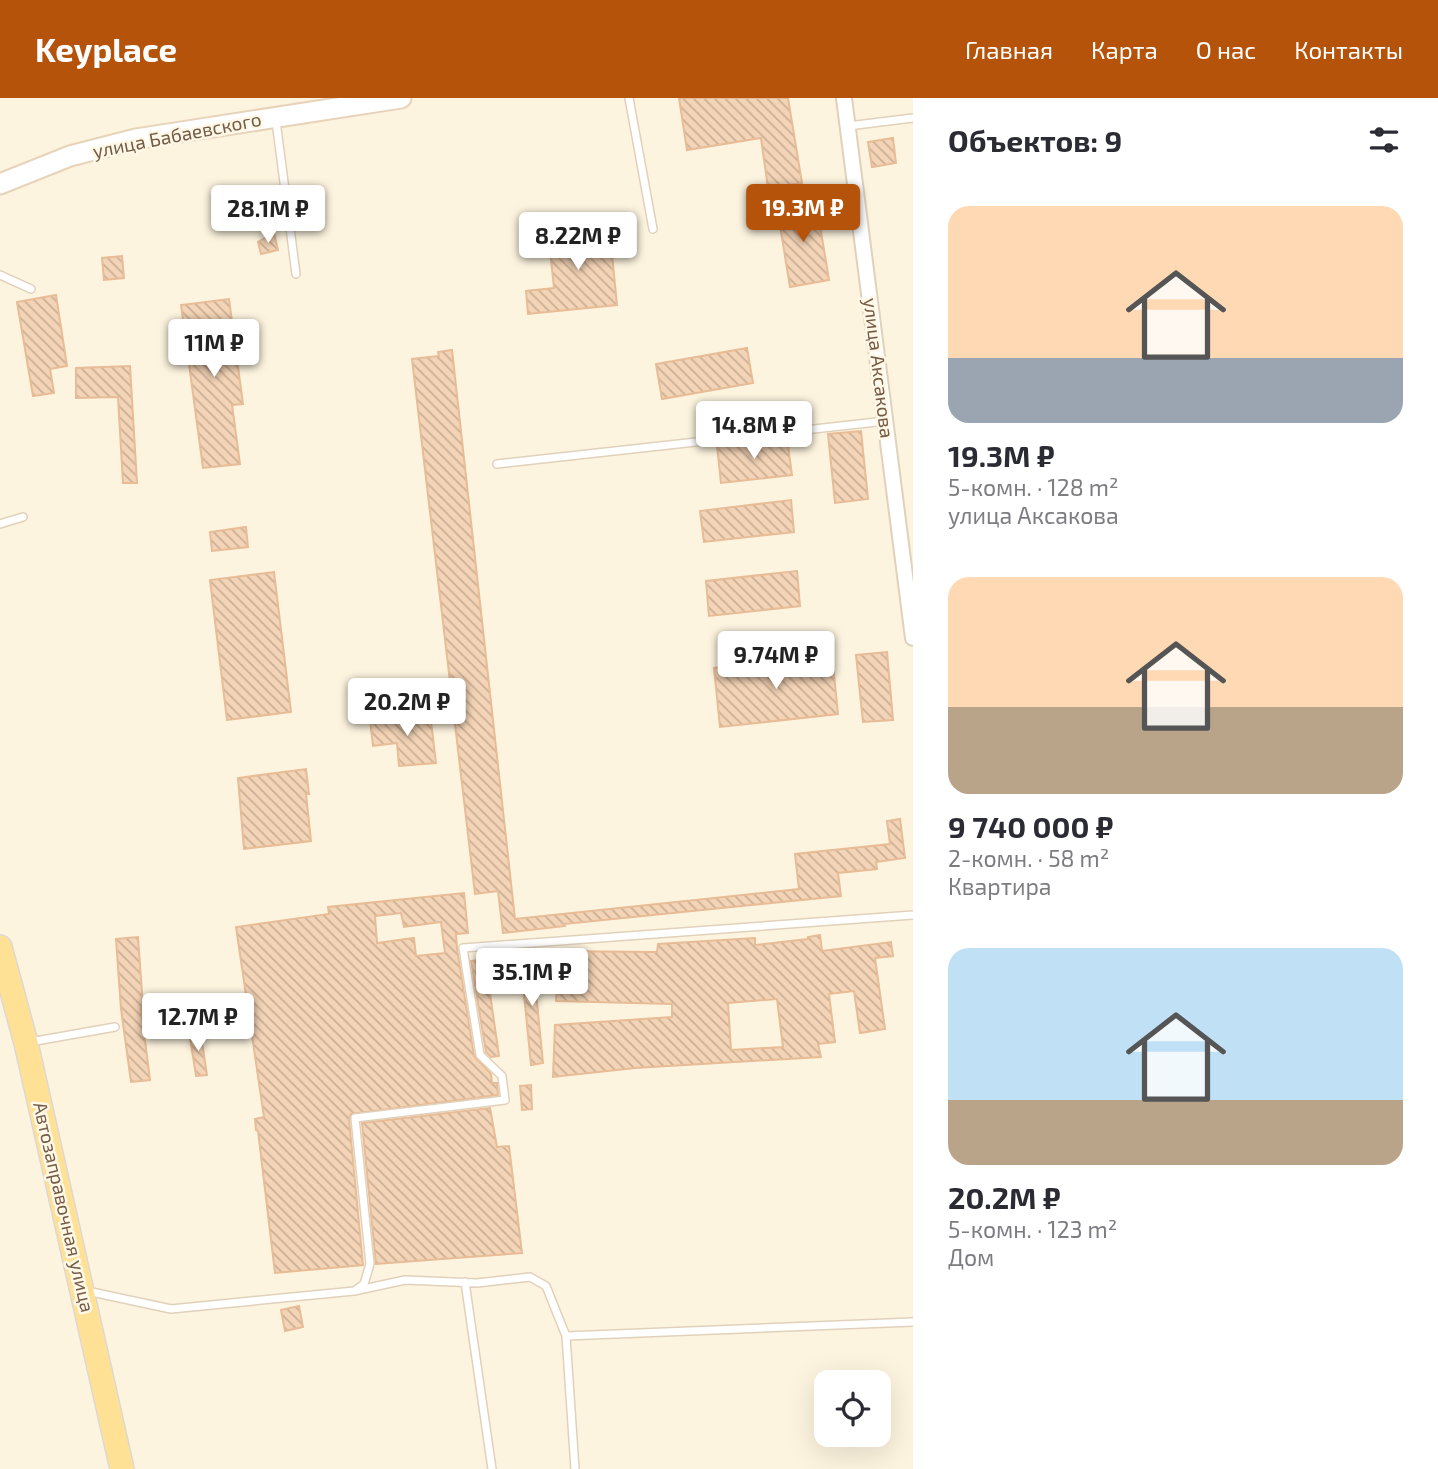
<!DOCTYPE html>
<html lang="ru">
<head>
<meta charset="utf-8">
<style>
  :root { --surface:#fff; --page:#f2f2f3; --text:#2b2b33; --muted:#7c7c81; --accent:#b45309 }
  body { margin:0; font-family:"Exo 2",sans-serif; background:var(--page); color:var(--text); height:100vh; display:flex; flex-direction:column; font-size:26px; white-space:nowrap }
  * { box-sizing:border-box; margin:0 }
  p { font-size:23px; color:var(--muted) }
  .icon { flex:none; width:38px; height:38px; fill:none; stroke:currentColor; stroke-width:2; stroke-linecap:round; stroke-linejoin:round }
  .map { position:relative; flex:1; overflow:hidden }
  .side { display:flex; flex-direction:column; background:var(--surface); width:525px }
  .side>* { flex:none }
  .controls { position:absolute; left:814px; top:1272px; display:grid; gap:14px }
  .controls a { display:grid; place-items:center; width:77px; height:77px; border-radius:14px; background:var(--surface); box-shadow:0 7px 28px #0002; font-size:35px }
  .price { position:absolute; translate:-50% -60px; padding:0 16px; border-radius:7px; background:#fff; color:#222; font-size:23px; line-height:46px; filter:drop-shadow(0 2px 4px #0008) }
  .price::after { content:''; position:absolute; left:50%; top:42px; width:21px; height:16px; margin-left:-10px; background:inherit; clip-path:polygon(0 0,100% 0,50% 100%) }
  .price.current { background:var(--accent); color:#fff }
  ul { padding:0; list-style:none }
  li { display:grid; align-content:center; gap:14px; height:371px; padding:0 35px }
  li span { display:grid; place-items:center; height:217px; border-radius:21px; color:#555 }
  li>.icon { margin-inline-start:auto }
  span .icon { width:126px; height:126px; fill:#fffc; stroke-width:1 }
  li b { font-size:30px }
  h2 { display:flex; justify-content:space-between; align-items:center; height:84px; padding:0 35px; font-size:30px }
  header { display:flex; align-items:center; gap:42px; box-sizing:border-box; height:98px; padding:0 35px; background:var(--accent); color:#fff }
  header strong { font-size:33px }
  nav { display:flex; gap:38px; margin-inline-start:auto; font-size:24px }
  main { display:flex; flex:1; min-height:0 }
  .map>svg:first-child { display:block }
</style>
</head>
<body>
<header>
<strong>Keyplace</strong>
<nav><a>Главная</a><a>Карта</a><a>О нас</a><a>Контакты</a></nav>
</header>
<main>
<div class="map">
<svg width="913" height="1371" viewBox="0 0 913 1371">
  <defs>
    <pattern id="building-back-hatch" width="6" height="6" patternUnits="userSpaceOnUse" patternTransform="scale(1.75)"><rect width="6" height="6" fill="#f4d4b6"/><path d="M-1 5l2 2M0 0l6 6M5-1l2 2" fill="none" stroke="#caaf96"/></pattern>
  </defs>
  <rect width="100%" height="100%" fill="#fdf4df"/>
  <path fill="url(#building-back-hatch)" stroke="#e7bc96" stroke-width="2" fill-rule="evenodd" d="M679 0H788L802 85 768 90 761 40 687 52Z
    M893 40 896 65 872 69 868 44Z
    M816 103 829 182 790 189 777 109Z
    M609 126 617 207 528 216 526 193 554 190 548 133Z
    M274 135 278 152 261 156 258 144Z
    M122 158 124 180 104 182 102 160Z
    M56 197 67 268 50 271 54 295 33 298 17 204Z
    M229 201 243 306 232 307 240 366 203 370 181 207Z
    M747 250 753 285 662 301 656 266Z
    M452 252 515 821 799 791 795 756 890 746 887 723 900 721 905 760 876 764 877 771 838 775 841 798 564 826 565 828 503 835 498 793 475 796 412 261 439 258 438 254Z
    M130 268 137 385H123L118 299 76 300V270Z
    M861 333 868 401 835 405 828 336Z
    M787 340 792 377 721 385 717 348Z
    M791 402 794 434 704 444 700 413Z
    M246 429 248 449 212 453 210 434Z
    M797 473 800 508 709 518 706 483Z
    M274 474 291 614 227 622 210 482Z
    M887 554 893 622 863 624 856 557Z
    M832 557 838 616 720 629 714 570Z
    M430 615 436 665 399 668 397 645 373 648 370 622Z
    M306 671 309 696H306L311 743 244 751 238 680Z
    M464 795 468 835 456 836 457 851 474 958 491 976 492 985H497L498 997 351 1016 349 1021 363 1167 275 1175 258 1033 256 1032 255 1021 264 1019 236 829 329 816 328 809ZM401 815 404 829 441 824 445 855 416 858 414 840 377 845 375 818Z
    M820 837 822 853 891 844 893 858 875 860 885 931 860 935 854 893 829 896 835 944 818 946 821 959 635 970 553 979 555 927 672 919V906L556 903 558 867 550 865 551 853 657 854 658 846 755 840V847L808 841V839ZM777 901 783 949 731 952 728 905Z
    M138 839 143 909 141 910 150 982 131 984 121 911 116 841Z
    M532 854 543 965 531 967 520 856Z
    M485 861 499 958 491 959 486 954 471 863Z
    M200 931 207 977 196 978 189 933Z
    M531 987 532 1011 522 1012 520 988Z
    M490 1010 497 1049 509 1048 522 1155 376 1166 362 1025Z
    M299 1208 303 1229 285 1233 281 1212Z"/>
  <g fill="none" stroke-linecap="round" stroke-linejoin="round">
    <defs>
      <path id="service" d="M629 0 653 131
        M276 23 296 176
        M848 28 913 20
        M0 177 31 191
        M497 366 886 323
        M0 426 23 419
        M30 944 115 929
        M465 1184 492 1371
        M87 1193 171 1211 354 1193 405 1182 477 1185 530 1179 546 1188 566 1238 575 1371
        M354 1193 364 1186 370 1166 355 1020 505 1002 502 978 480 957 463 850 913 817
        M566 1238 913 1224"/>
      <path id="minor" d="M844 0 913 540"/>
      <path id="secondary" d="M0 86 70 58 136 41 401 0"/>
      <path id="primary" d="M0 849 26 945 122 1371"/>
    </defs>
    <use href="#service" stroke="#e1d1bb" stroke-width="10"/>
    <use href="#minor" stroke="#e1d1bb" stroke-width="18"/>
    <use href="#secondary" stroke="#e7d3b9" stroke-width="23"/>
    <use href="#primary" stroke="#ded8d3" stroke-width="26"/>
    <use href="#service" stroke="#fff" stroke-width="7"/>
    <use href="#minor" stroke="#fff" stroke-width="14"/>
    <use href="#secondary" stroke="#fff" stroke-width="19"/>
    <use href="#primary" stroke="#ffe195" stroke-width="23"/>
  </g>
  <g text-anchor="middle" stroke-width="5" stroke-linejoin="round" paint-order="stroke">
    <g font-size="19" fill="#745b46" stroke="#fff8e7">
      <text transform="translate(177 37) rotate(-11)" y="7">улица Бабаевского</text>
      <text transform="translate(879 270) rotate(83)" y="7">улица Аксакова</text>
      <text transform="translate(64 1109) rotate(77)" y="7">Автозаправочная улица</text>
    </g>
  </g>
</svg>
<div class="controls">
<a><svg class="icon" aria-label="locate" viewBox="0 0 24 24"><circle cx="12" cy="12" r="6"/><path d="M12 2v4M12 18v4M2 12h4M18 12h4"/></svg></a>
</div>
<b class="price current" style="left:803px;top:146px">19.3M ₽</b>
<b class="price" style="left:268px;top:147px">28.1M ₽</b>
<b class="price" style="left:578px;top:174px">8.22M ₽</b>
<b class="price" style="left:214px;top:281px">11M ₽</b>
<b class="price" style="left:754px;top:363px">14.8M ₽</b>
<b class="price" style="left:776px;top:593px">9.74M ₽</b>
<b class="price" style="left:407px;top:640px">20.2M ₽</b>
<b class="price" style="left:532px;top:910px">35.1M ₽</b>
<b class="price" style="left:198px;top:955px">12.7M ₽</b>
</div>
<section class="side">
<h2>Объектов: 9<svg class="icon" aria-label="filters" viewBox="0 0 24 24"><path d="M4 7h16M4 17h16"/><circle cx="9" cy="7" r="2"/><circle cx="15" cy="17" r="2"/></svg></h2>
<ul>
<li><span style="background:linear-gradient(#ffd9b3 70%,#9aa5b1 0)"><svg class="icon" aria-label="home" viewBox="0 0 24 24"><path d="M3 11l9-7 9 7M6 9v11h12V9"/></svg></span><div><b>19.3M ₽</b><p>5-комн. · 128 m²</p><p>улица Аксакова</p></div></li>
<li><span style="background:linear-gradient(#ffd9b3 60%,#b9a48a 0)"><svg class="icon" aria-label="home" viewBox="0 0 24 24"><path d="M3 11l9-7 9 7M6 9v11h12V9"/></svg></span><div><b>9 740 000 ₽</b><p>2-комн. · 58 m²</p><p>Квартира</p></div></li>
<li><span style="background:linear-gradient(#bfe0f5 70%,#b9a48a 0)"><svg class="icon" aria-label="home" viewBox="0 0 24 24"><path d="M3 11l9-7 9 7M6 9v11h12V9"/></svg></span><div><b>20.2M ₽</b><p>5-комн. · 123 m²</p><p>Дом</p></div></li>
</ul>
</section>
</main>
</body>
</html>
